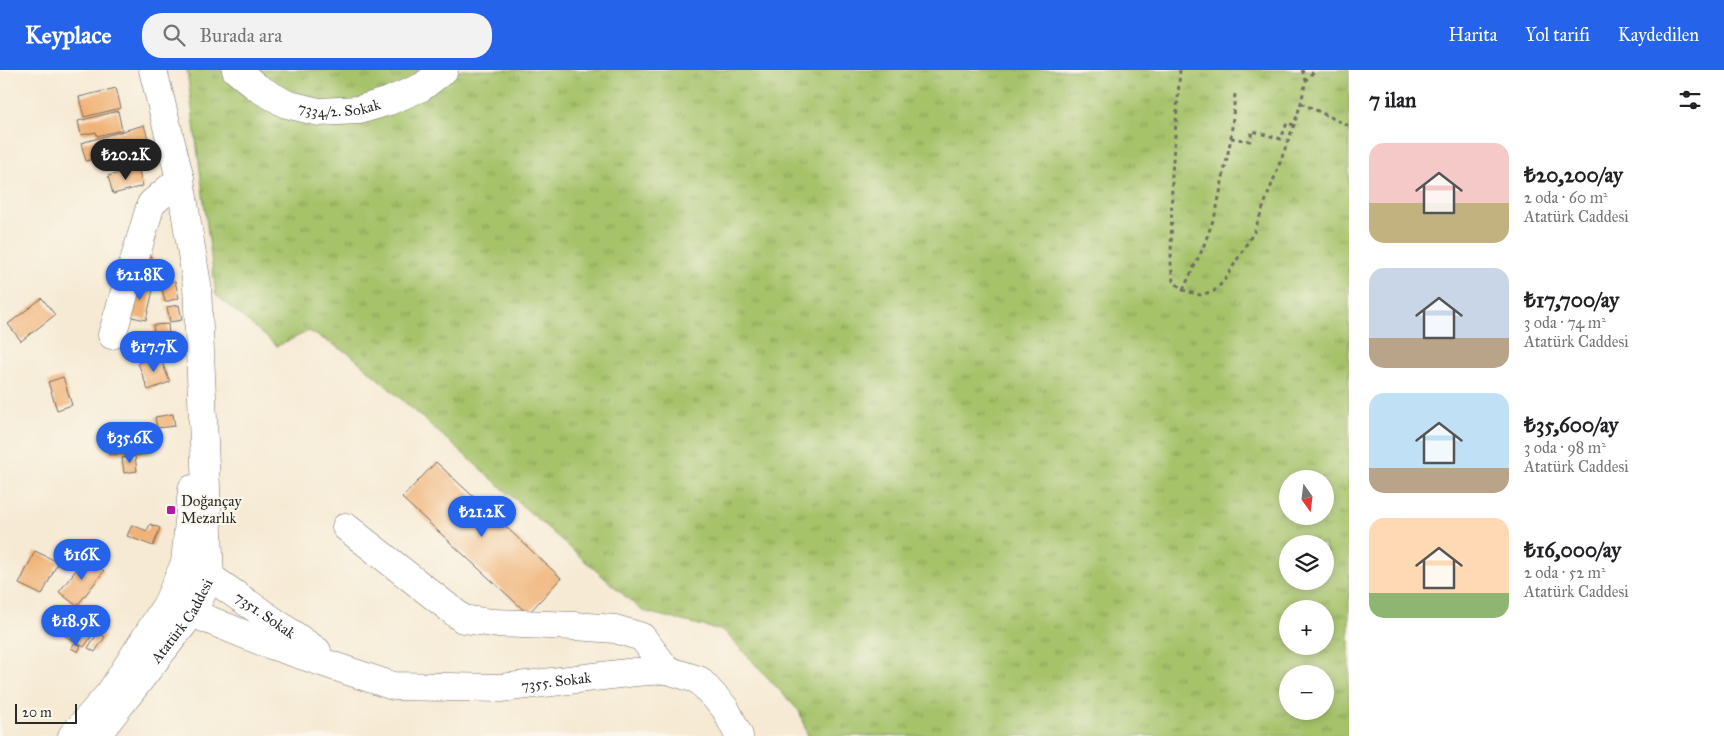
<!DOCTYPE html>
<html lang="tr">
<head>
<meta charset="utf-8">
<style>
  :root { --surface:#fff; --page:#f2f2f2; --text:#202124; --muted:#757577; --accent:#2563eb }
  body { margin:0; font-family:"IM FELL Great Primer",serif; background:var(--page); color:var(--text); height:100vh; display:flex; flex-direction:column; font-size:19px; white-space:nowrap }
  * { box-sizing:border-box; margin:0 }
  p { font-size:16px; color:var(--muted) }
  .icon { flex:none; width:28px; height:28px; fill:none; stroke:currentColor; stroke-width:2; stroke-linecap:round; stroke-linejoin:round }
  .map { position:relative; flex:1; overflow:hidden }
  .side { display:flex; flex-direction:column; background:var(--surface); width:375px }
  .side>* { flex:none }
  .needle { width:32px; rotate:166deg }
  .tools { position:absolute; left:1279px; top:400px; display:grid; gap:10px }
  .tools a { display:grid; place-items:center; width:55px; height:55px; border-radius:50%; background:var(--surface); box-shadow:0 2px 8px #0003; font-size:25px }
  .scale { position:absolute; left:15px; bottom:12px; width:62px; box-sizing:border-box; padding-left:5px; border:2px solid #2b2b2b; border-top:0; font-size:14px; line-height:18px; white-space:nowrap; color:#2b2b2b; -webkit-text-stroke:4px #fbf7ec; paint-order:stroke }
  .price { position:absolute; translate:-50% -42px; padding:0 11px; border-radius:18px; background:var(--accent); color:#fff; font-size:16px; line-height:32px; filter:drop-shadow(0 1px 2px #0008) }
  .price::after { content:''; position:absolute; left:50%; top:30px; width:15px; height:11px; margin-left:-8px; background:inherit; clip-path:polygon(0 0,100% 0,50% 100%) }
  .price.selected { background:#222; color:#fff }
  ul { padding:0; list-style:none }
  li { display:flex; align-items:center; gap:15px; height:125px; padding:0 20px }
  li span { display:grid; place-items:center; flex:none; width:140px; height:100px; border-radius:15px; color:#555 }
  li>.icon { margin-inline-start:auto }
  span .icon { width:60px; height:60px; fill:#fffc; stroke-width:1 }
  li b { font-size:21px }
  h2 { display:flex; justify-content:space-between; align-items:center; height:60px; padding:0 20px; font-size:21px }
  header { display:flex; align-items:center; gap:30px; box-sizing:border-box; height:70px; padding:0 25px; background:var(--accent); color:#fff }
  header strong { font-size:24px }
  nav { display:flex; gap:28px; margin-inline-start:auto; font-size:18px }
  .search { width:350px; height:45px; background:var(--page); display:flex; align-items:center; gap:12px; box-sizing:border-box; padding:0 18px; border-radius:20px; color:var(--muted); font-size:19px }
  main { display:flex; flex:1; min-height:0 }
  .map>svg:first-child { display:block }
</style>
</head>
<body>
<header>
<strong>Keyplace</strong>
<div class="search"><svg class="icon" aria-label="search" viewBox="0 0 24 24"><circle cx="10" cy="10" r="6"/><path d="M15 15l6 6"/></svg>Burada ara</div>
<nav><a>Harita</a><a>Yol tarifi</a><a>Kaydedilen</a></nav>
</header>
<main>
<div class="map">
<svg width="1349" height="666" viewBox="0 0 1349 666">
  <defs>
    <pattern id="grass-tufts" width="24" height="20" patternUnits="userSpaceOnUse" patternTransform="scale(1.25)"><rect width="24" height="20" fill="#a6c36a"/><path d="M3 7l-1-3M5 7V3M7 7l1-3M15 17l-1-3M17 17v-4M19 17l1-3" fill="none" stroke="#879f57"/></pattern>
  </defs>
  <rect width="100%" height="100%" fill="#fbf7ec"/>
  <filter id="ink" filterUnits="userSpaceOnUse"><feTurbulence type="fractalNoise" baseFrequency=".02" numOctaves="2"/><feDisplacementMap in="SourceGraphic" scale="10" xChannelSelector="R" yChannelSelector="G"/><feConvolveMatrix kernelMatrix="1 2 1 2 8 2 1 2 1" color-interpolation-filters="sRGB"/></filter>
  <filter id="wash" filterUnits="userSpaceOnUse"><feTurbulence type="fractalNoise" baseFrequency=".0096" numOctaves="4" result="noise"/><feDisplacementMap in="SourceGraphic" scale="20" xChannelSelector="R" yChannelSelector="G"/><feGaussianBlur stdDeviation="1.12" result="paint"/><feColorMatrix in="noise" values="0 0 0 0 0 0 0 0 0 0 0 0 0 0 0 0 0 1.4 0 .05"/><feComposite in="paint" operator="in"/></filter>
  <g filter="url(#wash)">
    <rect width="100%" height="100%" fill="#f6ead4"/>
    <path fill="url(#grass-tufts)" stroke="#68774a" fill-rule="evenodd" d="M187 0H1349V666H808L799 641 724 561 642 541 350 284 309 261 277 276 216 225ZM1288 409H1325V446H1288ZM1288 474H1325V511H1288ZM1288 539H1325V576H1288ZM1288 604H1325V641H1288Z"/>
    <g id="blocks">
      <path fill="#f0b276" d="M116 18 121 38 84 47 79 27Z
        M118 41 122 60 97 66 96 62 81 65 78 51Z
        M144 55 149 72 131 78 136 96 115 102 110 84 86 91 81 73Z
        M138 98 143 116 113 124 108 106Z
        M140 184 152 186 149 212 136 210Z
        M135 211 154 216 146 250 127 246Z
        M175 211 179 228 165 232 161 214Z
        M42 228 55 245 21 271 8 254Z
        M179 235 182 250 170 252 167 237Z
        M168 254 170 275 156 276 153 255Z
        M159 285 170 312 148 320 138 293Z
        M63 307 72 335 57 340 48 312Z
        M173 344 175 356 157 358 155 347Z
        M146 361 150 383 136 386 131 364Z
        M128 363 129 384 109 385 107 364Z
        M135 386 137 401 124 403 122 388Z
        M436 392 561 508 528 544 402 428Z
        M150 454 160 458 153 476 127 466 132 455 147 461Z
        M35 481 58 492 42 525 19 514Z
        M86 487 104 501 77 536 59 522Z
        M68 542 96 559 84 577 57 561Z
        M98 563 105 567 95 582 88 578Z
        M75 573 81 576 78 582 71 578Z"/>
    </g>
  </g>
  <g filter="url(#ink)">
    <use href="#blocks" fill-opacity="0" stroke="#726e66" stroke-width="1"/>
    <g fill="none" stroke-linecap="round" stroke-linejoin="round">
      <defs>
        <g id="minor">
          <path id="s1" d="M236 0 258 18 286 34 319 42 359 40 389 31 422 17 444 0"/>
          <path d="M112 265 151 134 180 109"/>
          <path d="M346 457 463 549 492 553 575 556 615 559 642 567 667 600"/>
          <path id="s2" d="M195 499 210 507 317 581"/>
          <path id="s3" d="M167 534 192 543 268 574 393 616 501 618 636 602 667 600 699 610 725 638 739 666"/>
          <path d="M72 666 110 623 167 534 185 493 192 419"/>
          <path id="s4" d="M96 666 192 543 210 507 197 215 180 109 153 0"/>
        </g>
      </defs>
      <use href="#minor" stroke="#726e66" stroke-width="29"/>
      <path stroke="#726e66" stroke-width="3" stroke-dasharray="4 4" stroke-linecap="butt" d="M1180 0 1172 104 1171 194 1173 211 1183 220 1200 225 1214 221 1224 211 1254 162 1294 55 1301 33 1306 10 1315 0
        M1302 0 1306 10
        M1301 33 1349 56
        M1231 68 1235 24
        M1183 220 1203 178 1216 142 1231 68 1250 71 1252 61 1281 69 1287 53 1294 55"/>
      <use href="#minor" stroke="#fff" stroke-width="28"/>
    </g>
  </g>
  <rect fill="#b5179e" stroke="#fbf7ec" stroke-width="2" x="166" y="435" width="10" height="10" rx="2.5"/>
  <g text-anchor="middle" stroke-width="4" stroke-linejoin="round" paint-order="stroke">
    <g font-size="15" fill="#2b2b2b" stroke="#fbf7ec">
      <text dy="5" stroke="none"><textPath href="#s1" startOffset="115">7334/2. Sokak</textPath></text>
      <text dy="5" stroke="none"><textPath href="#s2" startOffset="84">7351. Sokak</textPath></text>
      <text dy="5" stroke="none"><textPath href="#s4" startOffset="144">Atatürk Caddesi</textPath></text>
      <text dy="5" stroke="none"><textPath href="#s3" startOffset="404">7355. Sokak</textPath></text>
    </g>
    <g font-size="15" fill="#2b2b2b" stroke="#fbf7ec" text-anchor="start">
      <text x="181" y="436">Doğançay<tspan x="181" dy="17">Mezarlık</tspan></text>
    </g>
  </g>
</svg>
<div class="tools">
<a><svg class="needle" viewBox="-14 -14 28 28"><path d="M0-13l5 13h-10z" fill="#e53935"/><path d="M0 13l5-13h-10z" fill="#757577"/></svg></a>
<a><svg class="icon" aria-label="layers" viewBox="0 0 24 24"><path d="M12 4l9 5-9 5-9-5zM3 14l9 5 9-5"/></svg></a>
<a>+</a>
<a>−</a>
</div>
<div class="scale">20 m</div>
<b class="price selected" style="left:126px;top:111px">₺20.2K</b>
<b class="price" style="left:140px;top:231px">₺21.8K</b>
<b class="price" style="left:154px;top:303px">₺17.7K</b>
<b class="price" style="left:130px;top:394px">₺35.6K</b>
<b class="price" style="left:482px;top:468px">₺21.2K</b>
<b class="price" style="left:82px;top:511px">₺16K</b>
<b class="price" style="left:76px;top:577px">₺18.9K</b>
</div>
<section class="side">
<h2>7 ilan<svg class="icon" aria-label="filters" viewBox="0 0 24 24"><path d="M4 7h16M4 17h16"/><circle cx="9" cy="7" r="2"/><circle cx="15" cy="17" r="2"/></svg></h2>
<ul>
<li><span style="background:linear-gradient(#f6c9c9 60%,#c2b280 0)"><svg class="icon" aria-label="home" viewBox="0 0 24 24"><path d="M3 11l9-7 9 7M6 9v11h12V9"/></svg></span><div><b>₺20,200/ay</b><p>2 oda · 60 m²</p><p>Atatürk Caddesi</p></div></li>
<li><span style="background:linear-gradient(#c9d6e8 70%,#b9a48a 0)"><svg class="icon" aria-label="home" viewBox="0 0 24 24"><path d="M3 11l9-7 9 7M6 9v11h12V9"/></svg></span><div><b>₺17,700/ay</b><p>3 oda · 74 m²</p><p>Atatürk Caddesi</p></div></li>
<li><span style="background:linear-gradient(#bfe0f5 75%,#b9a48a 0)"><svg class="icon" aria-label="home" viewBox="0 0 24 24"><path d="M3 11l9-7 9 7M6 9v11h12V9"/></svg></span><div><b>₺35,600/ay</b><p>3 oda · 98 m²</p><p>Atatürk Caddesi</p></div></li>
<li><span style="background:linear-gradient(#ffd9b3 75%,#8fb573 0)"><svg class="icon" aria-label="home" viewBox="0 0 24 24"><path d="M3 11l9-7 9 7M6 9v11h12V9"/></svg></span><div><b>₺16,000/ay</b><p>2 oda · 52 m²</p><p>Atatürk Caddesi</p></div></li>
</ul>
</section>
</main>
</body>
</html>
